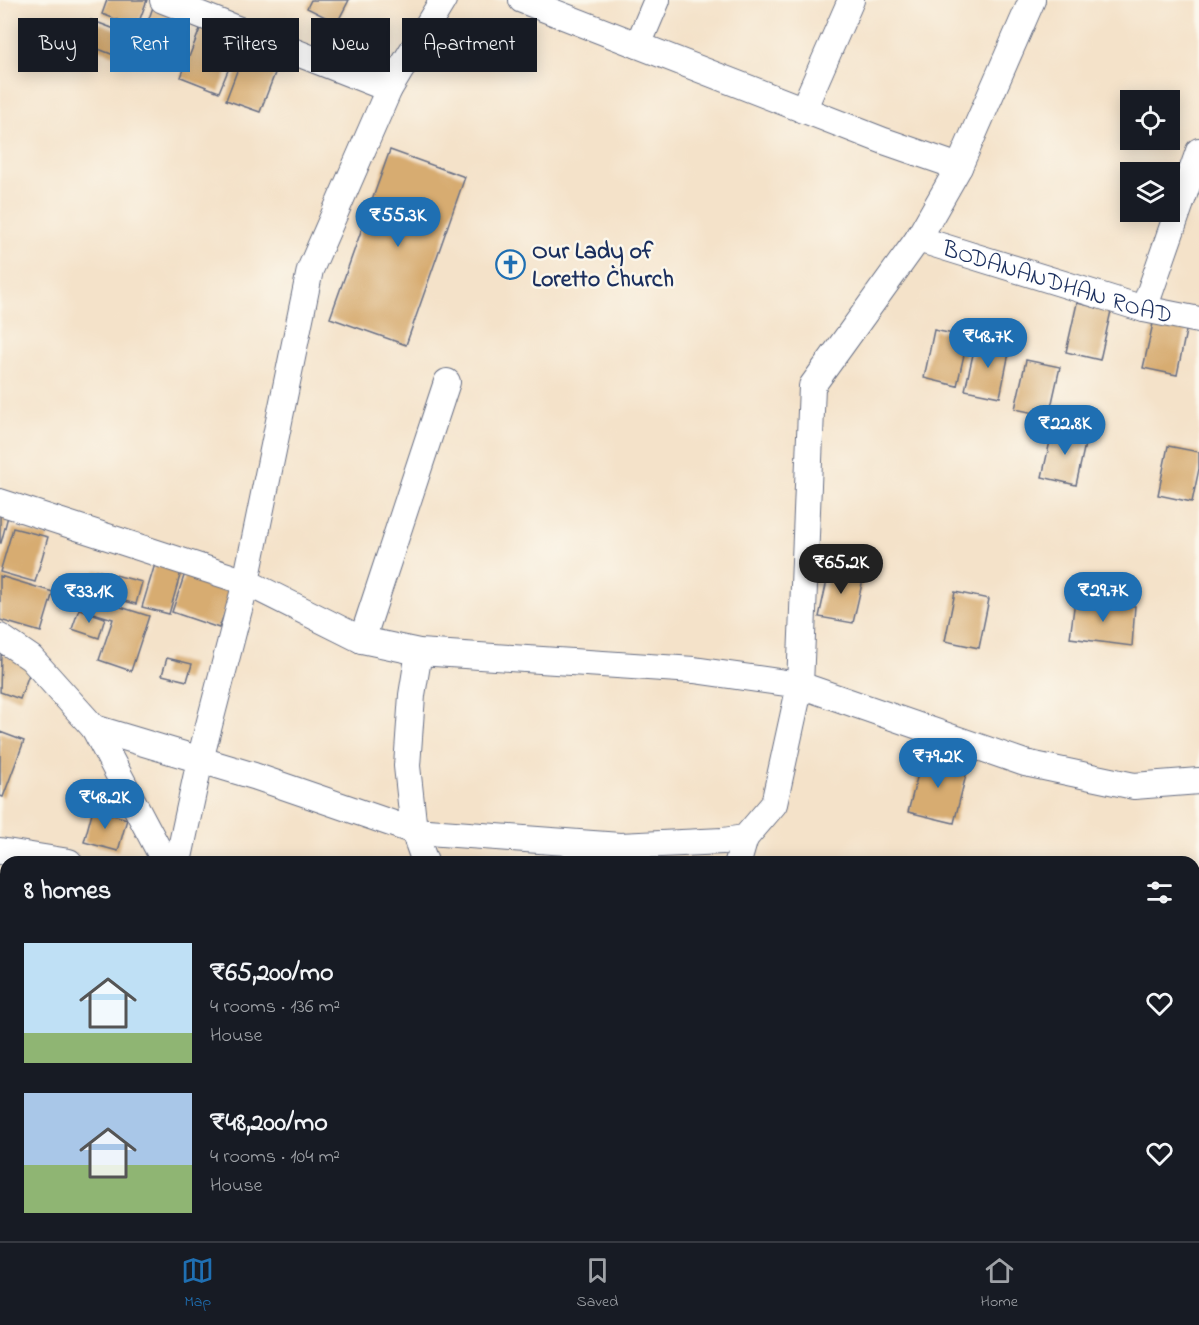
<!DOCTYPE html>
<html lang="en">
<head>
<meta charset="utf-8">
<style>
  :root { --surface:#171b24; --page:#20242c; --text:#f1f3f6; --muted:#9ea1a6; --line:#363941; --accent:#1f6fb2 }
  body { margin:0; font-family:"Indie Flower",sans-serif; background:var(--page); color:var(--text); height:100vh; display:flex; flex-direction:column; font-size:22px; white-space:nowrap }
  * { box-sizing:border-box; margin:0 }
  p { font-size:20px; color:var(--muted) }
  .icon { flex:none; width:33px; height:33px; fill:none; stroke:currentColor; stroke-width:2; stroke-linecap:round; stroke-linejoin:round }
  .map { position:relative; flex:1; overflow:hidden }
  .panel { position:absolute; left:0px; top:856px; width:1200px; height:386px; display:flex; flex-direction:column; background:var(--surface); border-radius:18px 18px 0 0; box-shadow:0 3px 15px #0003 }
  .panel>* { flex:none }
  .hud { position:absolute; left:18px; top:18px; width:600px; height:54px; display:flex; gap:12px }
  .buttons { position:absolute; left:1120px; top:90px; display:grid; gap:12px }
  .buttons a { display:grid; place-items:center; width:60px; height:60px; border-radius:0px; background:var(--surface); box-shadow:0 3px 15px #0003; font-size:30px }
  .price { position:absolute; translate:-50% -51px; padding:0 14px; border-radius:21px; background:var(--accent); color:#fff; font-size:20px; line-height:39px; filter:drop-shadow(0 2px 3px #0008) }
  .price::after { content:''; position:absolute; left:50%; top:36px; width:18px; height:14px; margin-left:-9px; background:inherit; clip-path:polygon(0 0,100% 0,50% 100%) }
  .price.selected { background:#222; color:#fff }
  ul { padding:0; list-style:none }
  li { display:flex; align-items:center; gap:18px; height:150px; padding:0 24px }
  li span { display:grid; place-items:center; flex:none; width:168px; height:120px; border-radius:0px; color:#555 }
  li>.icon { margin-inline-start:auto }
  span .icon { width:72px; height:72px; fill:#fffc; stroke-width:1 }
  li b { font-size:26px }
  h2 { display:flex; justify-content:space-between; align-items:center; height:72px; padding:0 24px; font-size:26px }
  .pill { padding:0 21px; border-radius:0px; background:var(--surface); box-shadow:0 3px 15px #0003; font-size:21px; line-height:54px }
  .pill.selected { background:var(--accent); color:#fff }
  .dock { display:flex; justify-content:space-around; align-items:center; height:84px; border-top:2px solid var(--line); background:var(--surface); font-size:16px; color:var(--muted) }
  .dock a { display:grid; justify-items:center; gap:3px }
  .dock .selected { color:var(--accent) }
  .map>svg:first-child { display:block }
</style>
</head>
<body>
<div class="map">
<svg width="1199" height="1241" viewBox="0 0 1199 1241">
  <rect width="100%" height="100%" fill="#fbf7ec"/>
  <filter id="ink" filterUnits="userSpaceOnUse"><feTurbulence type="fractalNoise" baseFrequency=".0167" numOctaves="2"/><feDisplacementMap in="SourceGraphic" scale="12" xChannelSelector="R" yChannelSelector="G"/><feConvolveMatrix kernelMatrix="1 2 1 2 8 2 1 2 1" color-interpolation-filters="sRGB"/></filter>
  <filter id="wash" filterUnits="userSpaceOnUse"><feTurbulence type="fractalNoise" baseFrequency=".008" numOctaves="4" result="noise"/><feDisplacementMap in="SourceGraphic" scale="24" xChannelSelector="R" yChannelSelector="G"/><feGaussianBlur stdDeviation="1.35" result="paint"/><feColorMatrix in="noise" values="0 0 0 0 0 0 0 0 0 0 0 0 0 0 0 0 0 1.4 0 .05"/><feComposite in="paint" operator="in"/></filter>
  <g filter="url(#wash)">
    <rect width="100%" height="100%" fill="#f4e2c9"/>
    <g id="blocks">
      <path fill="#d7ac71" d="M107 0H147L137 27 102 14Z
        M311 0H349L337 23 307 8Z
        M154 4 188 15 173 59 139 48Z
        M91 20 133 36 124 59 83 43Z
        M202 24 241 39 219 92 181 77Z
        M248 42 282 55 260 112 226 100Z
        M390 150 465 177 406 345 330 318Z
        M1077 303 1111 311 1100 360 1066 352Z
        M1154 319 1187 326 1177 375 1143 368Z
        M934 330 968 337 957 386 924 378Z
        M976 341 1010 348 1000 397 965 390Z
        M1026 360 1060 367 1049 416 1015 409Z
        M1053 428 1087 435 1076 485 1042 477Z
        M1168 446 1199 452V469L1192 502 1158 495Z
        M0 514 8 516 1 543H0Z
        M13 528 48 537 35 582 0 572Z
        M155 564 181 572 169 614 142 607Z
        M830 567 864 575 853 623 819 617Z
        M96 570 142 582 136 604 90 592Z
        M185 573 233 590 219 628 172 612Z
        M0 576 53 592 41 632 0 620Z
        M955 592 989 599 979 648 945 641Z
        M92 598 149 616 131 671 99 660 113 619 87 611Z
        M1075 600 1135 606 1132 646 1070 638Z
        M79 609 105 618 99 638 72 629Z
        M1 654 32 666 20 699 0 692Z
        M167 658 192 664 187 681 162 675Z
        M0 732 24 741 3 797 0 796Z
        M923 755 968 767 954 823 908 812Z
        M93 809 127 819 118 851 84 842Z
        M5 886H6V929L0 927V903Z
        M6 1058V1089L0 1087V1074Z
        M0 1097 6 1099V1141L2 1153 0 1152Z
        M0 1158 6 1160V1171L0 1186Z
        M210 1236H237L235 1241H209Z
        M390 1236H436L434 1241H388Z
        M457 1236H504L502 1241H455Z
        M640 1236H669L667 1241H648L639 1239Z
        M674 1236H695L693 1241H672Z"/>
    </g>
  </g>
  <g filter="url(#ink)">
    <use href="#blocks" fill-opacity="0" stroke="#676e83" stroke-width="1.5"/>
    <g fill="none" stroke-linecap="round" stroke-linejoin="round">
      <defs>
        <g id="minor">
          <path d="M163 0 389 89"/>
          <path d="M522 0 884 141 959 167"/>
          <path d="M638 45 657 0"/>
          <path d="M803 110 851 0"/>
          <path id="s1" d="M918 239 1144 309 1199 320"/>
          <path d="M1144 309 1199 151"/>
          <path d="M0 502 246 582 362 640 419 652 694 670 800 685 1025 763 1134 786 1199 781"/>
          <path d="M0 637 31 658 94 728 165 862"/>
          <path d="M362 640 447 382"/>
          <path d="M419 652 412 695 407 766 414 831 425 862"/>
          <path d="M94 728 254 776 414 831 620 846 723 841 745 838 774 804 800 685 812 386 918 239 959 167 1032 0"/>
          <path d="M0 851 69 862"/>
          <path d="M178 862 200 760 246 582 310 270 389 89 443 0"/>
          <path d="M738 862 745 838"/>
          <path d="M1194 1070 1199 1058"/>
          <path d="M92 1236 105 1241"/>
          <path d="M64 1241 67 1236"/>
          <path d="M629 1241 631 1236"/>
          <path d="M1120 1241 1123 1236"/>
        </g>
      </defs>
      <use href="#minor" stroke="#676e83" stroke-width="28"/>
      <path stroke="#676e83" stroke-width="4" stroke-dasharray="1.5 4.5" stroke-linecap="butt" d="M378 1241 379 1236"/>
      <use href="#minor" stroke="#fff" stroke-width="26"/>
    </g>
  </g>
  <defs>
    <symbol id="church-ring" viewBox="-11 -11 22 22"><circle r="9.5" fill="#fbf7ec" stroke="#1f6fb2" stroke-width="1.5"/><path d="M-1.2-6h2.4v3.5h3.3v2.4h-3.3V6h-2.4V-.1h-3.3v-2.4h3.3Z" fill="#1f6fb2"/></symbol>
  </defs>
  <g fill-rule="evenodd">
    <use href="#church-ring" x="494" y="248" width="33" height="33"/>
  </g>
  <g text-anchor="middle" stroke-width="5" stroke-linejoin="round" paint-order="stroke">
    <g font-size="24" font-weight="bold" fill="#1b2f5e" stroke="#fbf7ec" text-anchor="start">
      <text x="532" y="258">Our Lady of<tspan x="532" dy="28">Loretto Church</tspan></text>
    </g>
    <g font-size="24" fill="#1b2f5e" stroke="#fbf7ec">
      <text dy="8" stroke="none"><textPath href="#s1" startOffset="146">BODANANDHAN ROAD</textPath></text>
    </g>
  </g>
</svg>
<div class="buttons">
<a><svg class="icon" aria-label="locate" viewBox="0 0 24 24"><circle cx="12" cy="12" r="6"/><path d="M12 2v4M12 18v4M2 12h4M18 12h4"/></svg></a>
<a><svg class="icon" aria-label="layers" viewBox="0 0 24 24"><path d="M12 4l9 5-9 5-9-5zM3 14l9 5 9-5"/></svg></a>
</div>
<b class="price" style="left:398px;top:248px">₹55.3K</b>
<b class="price" style="left:988px;top:369px">₹48.7K</b>
<b class="price" style="left:1065px;top:456px">₹22.8K</b>
<b class="price selected" style="left:841px;top:595px">₹65.2K</b>
<b class="price" style="left:1103px;top:623px">₹29.7K</b>
<b class="price" style="left:89px;top:624px">₹33.1K</b>
<b class="price" style="left:938px;top:789px">₹79.2K</b>
<b class="price" style="left:105px;top:830px">₹48.2K</b>
<div class="hud">
<a class="pill">Buy</a>
<a class="pill selected">Rent</a>
<a class="pill">Filters</a>
<a class="pill">New</a>
<a class="pill">Apartment</a>
</div>
<section class="panel">
<h2>8 homes<svg class="icon" aria-label="filters" viewBox="0 0 24 24"><path d="M4 7h16M4 17h16"/><circle cx="9" cy="7" r="2"/><circle cx="15" cy="17" r="2"/></svg></h2>
<ul>
<li><span style="background:linear-gradient(#bfe0f5 75%,#8fb573 0)"><svg class="icon" aria-label="home" viewBox="0 0 24 24"><path d="M3 11l9-7 9 7M6 9v11h12V9"/></svg></span><div><b>₹65,200/mo</b><p>4 rooms · 136 m²</p><p>House</p></div><svg class="icon" aria-label="heart" viewBox="0 0 24 24"><path d="M12 20l-8-8c-3-5 5-10 8-4 3-6 11-1 8 4z"/></svg></li>
<li><span style="background:linear-gradient(#a9c7e8 60%,#8fb573 0)"><svg class="icon" aria-label="home" viewBox="0 0 24 24"><path d="M3 11l9-7 9 7M6 9v11h12V9"/></svg></span><div><b>₹48,200/mo</b><p>4 rooms · 104 m²</p><p>House</p></div><svg class="icon" aria-label="heart" viewBox="0 0 24 24"><path d="M12 20l-8-8c-3-5 5-10 8-4 3-6 11-1 8 4z"/></svg></li>
</ul>
</section>
</div>
<nav class="dock">
<a class="selected"><svg class="icon" aria-label="map" viewBox="0 0 24 24"><path d="M3 6l6-2 6 2 6-2v14l-6 2-6-2-6 2zM9 4v14M15 6v14"/></svg>Map</a>
<a><svg class="icon" aria-label="saved" viewBox="0 0 24 24"><path d="M7 4h10v16l-5-4-5 4z"/></svg>Saved</a>
<a><svg class="icon" aria-label="home" viewBox="0 0 24 24"><path d="M3 11l9-7 9 7M6 9v11h12V9"/></svg>Home</a>
</nav>
</body>
</html>
